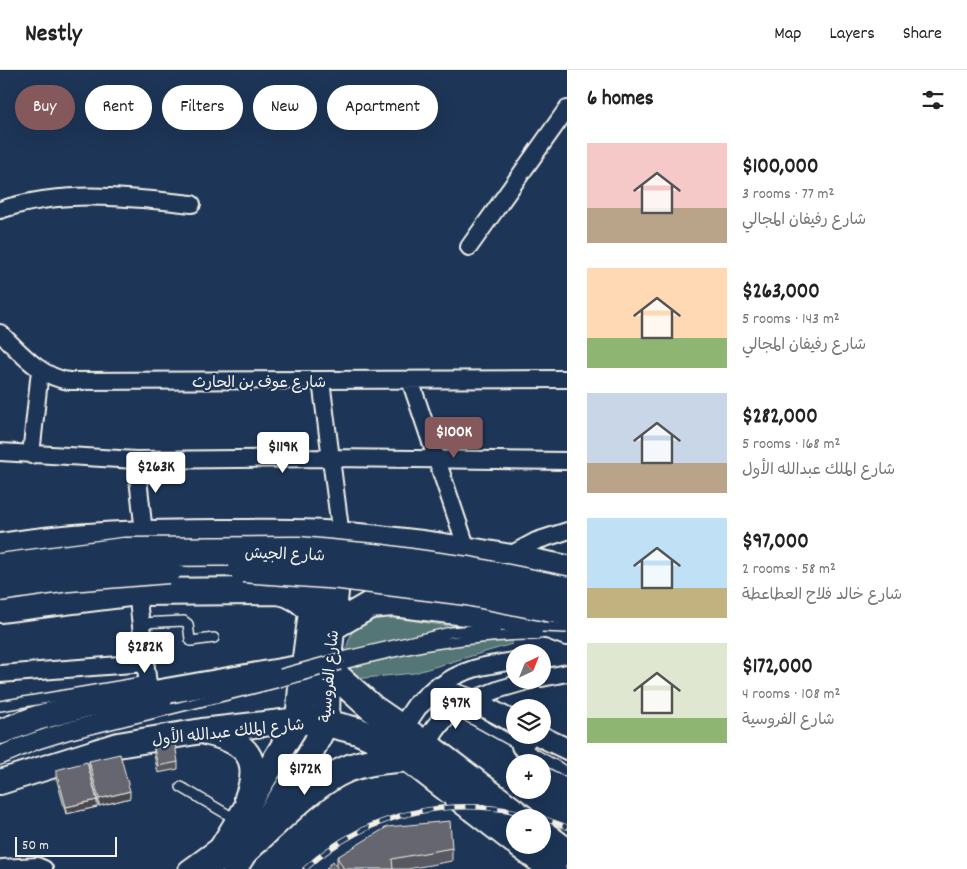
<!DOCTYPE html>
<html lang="en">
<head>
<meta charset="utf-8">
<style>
  :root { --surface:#fff; --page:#f2f2f2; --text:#222; --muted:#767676; --line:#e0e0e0; --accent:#85585c }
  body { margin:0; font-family:Dekko,"Playpen Sans Arabic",sans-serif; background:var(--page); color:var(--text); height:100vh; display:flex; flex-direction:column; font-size:19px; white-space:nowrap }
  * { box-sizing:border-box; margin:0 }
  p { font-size:16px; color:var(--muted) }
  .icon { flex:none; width:28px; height:28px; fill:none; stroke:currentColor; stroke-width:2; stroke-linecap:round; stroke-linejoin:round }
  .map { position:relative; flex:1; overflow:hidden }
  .drawer { display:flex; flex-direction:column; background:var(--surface); width:400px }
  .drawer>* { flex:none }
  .hud { position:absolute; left:15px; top:15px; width:475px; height:45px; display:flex; gap:10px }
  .needle { width:32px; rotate:43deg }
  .tools { position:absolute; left:506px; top:574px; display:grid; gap:10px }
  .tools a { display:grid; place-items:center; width:45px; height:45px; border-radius:50%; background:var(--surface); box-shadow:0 5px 20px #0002; font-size:25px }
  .scale { position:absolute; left:15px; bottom:12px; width:102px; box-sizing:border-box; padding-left:5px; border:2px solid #f4f1e8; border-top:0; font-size:14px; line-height:18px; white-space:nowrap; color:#f4f1e8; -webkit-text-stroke:4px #1d3557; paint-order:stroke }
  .price { position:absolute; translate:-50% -42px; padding:0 11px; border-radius:5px; background:#fff; color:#222; font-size:16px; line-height:32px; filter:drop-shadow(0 1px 2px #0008) }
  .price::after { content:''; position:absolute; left:50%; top:30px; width:15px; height:11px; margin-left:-8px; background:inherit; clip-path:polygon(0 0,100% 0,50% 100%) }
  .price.on { background:var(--accent); color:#fff }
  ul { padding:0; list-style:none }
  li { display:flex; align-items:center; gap:15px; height:125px; padding:0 20px }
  li span { display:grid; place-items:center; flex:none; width:140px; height:100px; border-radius:0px; color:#555 }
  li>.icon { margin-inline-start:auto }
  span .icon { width:60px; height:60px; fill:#fffc; stroke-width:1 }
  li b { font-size:21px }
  h2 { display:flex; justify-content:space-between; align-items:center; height:60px; padding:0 20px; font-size:21px }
  .tag { padding:0 18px; border-radius:22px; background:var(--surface); box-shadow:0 5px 20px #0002; font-size:18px; line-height:45px }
  .tag.on { background:var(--accent); color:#fff }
  header { display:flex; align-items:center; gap:30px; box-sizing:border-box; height:70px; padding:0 25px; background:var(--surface); border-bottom:1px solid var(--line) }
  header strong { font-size:24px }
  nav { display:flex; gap:28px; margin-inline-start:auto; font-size:18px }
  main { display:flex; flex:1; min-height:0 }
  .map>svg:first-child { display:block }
</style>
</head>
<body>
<header>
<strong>Nestly</strong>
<nav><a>Map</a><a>Layers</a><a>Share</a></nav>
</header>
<main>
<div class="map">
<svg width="567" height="799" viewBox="0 0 567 799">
  <rect width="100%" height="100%" fill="#1d3557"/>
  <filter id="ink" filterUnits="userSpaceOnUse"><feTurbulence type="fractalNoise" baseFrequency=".02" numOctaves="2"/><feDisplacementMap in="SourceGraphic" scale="10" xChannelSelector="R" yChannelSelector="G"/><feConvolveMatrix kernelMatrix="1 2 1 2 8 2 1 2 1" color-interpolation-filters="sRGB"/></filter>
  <g filter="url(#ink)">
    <path fill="#547676" stroke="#a4b4af" d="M377 545 512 566V574L414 603 355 609 347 594 345 581 352 562 365 550Z"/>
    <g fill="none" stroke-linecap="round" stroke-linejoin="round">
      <defs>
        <path id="service" d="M140 553 184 551 188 554 190 569 191 571 214 568
          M343 587 451 562 497 558
          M340 595C405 578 469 565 536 565
          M0 636 148 611
          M456 640 567 702
          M0 681C54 657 111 646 167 632
          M0 690 38 674 67 665 280 612
          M181 717 237 750"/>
        <path id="minor" d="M0 140C63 119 127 127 192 134
          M469 177 567 39
          M0 263C20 282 40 307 69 311L567 309
          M410 310 467 479
          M321 311 341 466
          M0 382 136 390 331 388 567 391
          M31 385 40 300
          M136 390 144 463
          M508 486 536 471 567 461
          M137 522 149 623
          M0 604 146 593
          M542 608 567 603
          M437 618C461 599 485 595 515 591
          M472 630 500 619 531 610
          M2 798 37 796 44 799
          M187 799 220 775"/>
        <path id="tertiary" d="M402 658 417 636 437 618 472 630 515 653
          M538 665 567 679
          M426 675C436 653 450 639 472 630
          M522 676 528 665"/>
        <path id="secondary" d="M0 662 37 648 86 635 304 597
          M208 663C246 672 262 688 247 728
          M0 712 118 675 202 661 299 650
          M209 799 299 650
          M234 799 310 684 326 653"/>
        <path id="primary" d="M0 477C73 465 148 463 222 463 256 463 291 462 324 464 406 470 487 482 567 499
          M320 482 302 618 299 650 326 653 358 661 389 675 408 688 515 771
          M0 539 137 522 278 521C293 523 302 531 313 541
          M332 557 370 535 393 533 474 543 551 556 567 562
          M304 597H323L333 603 372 638 426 675 522 748
          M326 653 327 598 339 484
          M542 763 567 782
          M520 775 553 799
          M247 779C275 754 313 713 347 699 366 691 387 690 408 688"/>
      </defs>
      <use href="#service" stroke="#f4f1e8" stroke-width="12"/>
      <use href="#minor" stroke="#f4f1e8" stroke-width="20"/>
      <use href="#tertiary" stroke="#f4f1e8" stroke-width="24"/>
      <use href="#secondary" stroke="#f4f1e8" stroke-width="28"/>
      <use href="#primary" stroke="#f4f1e8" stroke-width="30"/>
      <use href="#service" stroke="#1d3557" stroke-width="9"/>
      <use href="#minor" stroke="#1d3557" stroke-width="16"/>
      <use href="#tertiary" stroke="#1d3557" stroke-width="20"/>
      <use href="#secondary" stroke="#1d3557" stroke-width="24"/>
      <use href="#primary" stroke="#1d3557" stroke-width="26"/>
      <defs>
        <path id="rail" d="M542 748 567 757
          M305 799C369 740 459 723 542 748"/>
      </defs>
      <use href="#rail" stroke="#f4f1e8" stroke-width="5.5"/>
      <use href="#rail" stroke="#1d3557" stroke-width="4" stroke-dasharray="11" stroke-linecap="butt"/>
      <defs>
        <path id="service-bridge" d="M542 557 567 558
          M281 604 343 587
          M283 611 340 595"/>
        <path id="trunk-bridge" d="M0 498 124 482 298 481 383 489 468 501 567 521
          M243 498 341 505 467 521 567 541
          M0 517 69 507 168 499"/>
      </defs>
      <use href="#service-bridge" stroke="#f4f1e8" stroke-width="12" stroke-linecap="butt"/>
      <use href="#trunk-bridge" stroke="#f4f1e8" stroke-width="31" stroke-linecap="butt"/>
      <use href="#service-bridge" stroke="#1d3557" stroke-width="9"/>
      <use href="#trunk-bridge" stroke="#1d3557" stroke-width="28"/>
    </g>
    <path fill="#585860" stroke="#f4f1e8" d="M154 678 178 692V699L158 703 154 685Z
      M89 691 130 728 99 736 89 698Z
      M56 700 97 737 66 744 56 707Z
      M452 778V791L408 799H326L337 797V787Z"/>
    <path fill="#47474e" stroke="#f4f1e8" d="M130 721V728L99 736V729Z
      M97 730V737L66 744V737Z"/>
    <path fill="#666670" stroke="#f4f1e8" d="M175 674 178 692 158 696 154 678Z
      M120 684 130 721 99 729 89 691Z
      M87 692 97 730 66 737 56 700Z
      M450 751 452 778 392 789 393 799H344L337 787 387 757Z
      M333 791 338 799H326Z"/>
  </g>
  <g text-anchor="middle" stroke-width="4.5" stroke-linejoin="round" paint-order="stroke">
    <g font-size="16" fill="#f4f1e8" stroke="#1d3557">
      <text x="259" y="317">شارع عوف بن الحارث</text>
      <text transform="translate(285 483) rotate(2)" y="6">شارع الجيش</text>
      <text transform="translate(328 606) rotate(-85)" y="6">شارع الفروسية</text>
      <text transform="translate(228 661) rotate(-6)" y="6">شارع الملك عبدالله الأول</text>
    </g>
  </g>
</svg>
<div class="tools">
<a><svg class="needle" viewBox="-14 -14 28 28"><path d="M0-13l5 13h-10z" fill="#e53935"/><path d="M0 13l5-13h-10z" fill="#767676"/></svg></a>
<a><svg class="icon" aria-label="layers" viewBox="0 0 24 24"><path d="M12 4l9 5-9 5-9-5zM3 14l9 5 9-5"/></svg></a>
<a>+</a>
<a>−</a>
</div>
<div class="scale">50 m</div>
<b class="price on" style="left:454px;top:389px">$100K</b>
<b class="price" style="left:283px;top:404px">$119K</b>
<b class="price" style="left:156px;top:424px">$263K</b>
<b class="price" style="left:145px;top:604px">$282K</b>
<b class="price" style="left:456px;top:660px">$97K</b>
<b class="price" style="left:305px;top:726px">$172K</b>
<div class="hud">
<a class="tag on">Buy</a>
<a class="tag">Rent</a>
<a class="tag">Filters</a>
<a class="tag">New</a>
<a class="tag">Apartment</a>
</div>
</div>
<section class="drawer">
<h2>6 homes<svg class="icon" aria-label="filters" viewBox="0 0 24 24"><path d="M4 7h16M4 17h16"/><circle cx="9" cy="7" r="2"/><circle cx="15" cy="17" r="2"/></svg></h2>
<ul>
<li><span style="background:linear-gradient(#f6c9c9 65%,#b9a48a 0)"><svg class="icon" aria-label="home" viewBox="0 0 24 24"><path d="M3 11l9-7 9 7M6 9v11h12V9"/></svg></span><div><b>$100,000</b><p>3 rooms · 77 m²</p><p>شارع رفيفان المجالي</p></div></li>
<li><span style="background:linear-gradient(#ffd9b3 70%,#8fb573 0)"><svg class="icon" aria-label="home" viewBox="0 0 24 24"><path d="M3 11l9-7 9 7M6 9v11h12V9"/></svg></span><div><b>$263,000</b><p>5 rooms · 143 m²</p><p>شارع رفيفان المجالي</p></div></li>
<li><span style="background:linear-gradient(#c9d6e8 70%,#b9a48a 0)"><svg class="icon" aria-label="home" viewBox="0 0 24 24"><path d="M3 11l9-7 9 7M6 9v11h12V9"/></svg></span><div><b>$282,000</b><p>5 rooms · 168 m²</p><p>شارع الملك عبدالله الأول</p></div></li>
<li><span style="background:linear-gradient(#bfe0f5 70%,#c2b280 0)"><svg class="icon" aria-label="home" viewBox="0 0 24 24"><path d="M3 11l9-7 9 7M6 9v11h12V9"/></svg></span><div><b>$97,000</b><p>2 rooms · 58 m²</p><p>شارع خالد فلاح العطاعطة</p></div></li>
<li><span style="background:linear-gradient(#dfe7d0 75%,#8fb573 0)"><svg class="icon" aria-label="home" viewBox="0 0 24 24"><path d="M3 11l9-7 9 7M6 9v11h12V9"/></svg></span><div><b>$172,000</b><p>4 rooms · 108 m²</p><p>شارع الفروسية</p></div></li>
</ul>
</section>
</main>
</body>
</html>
